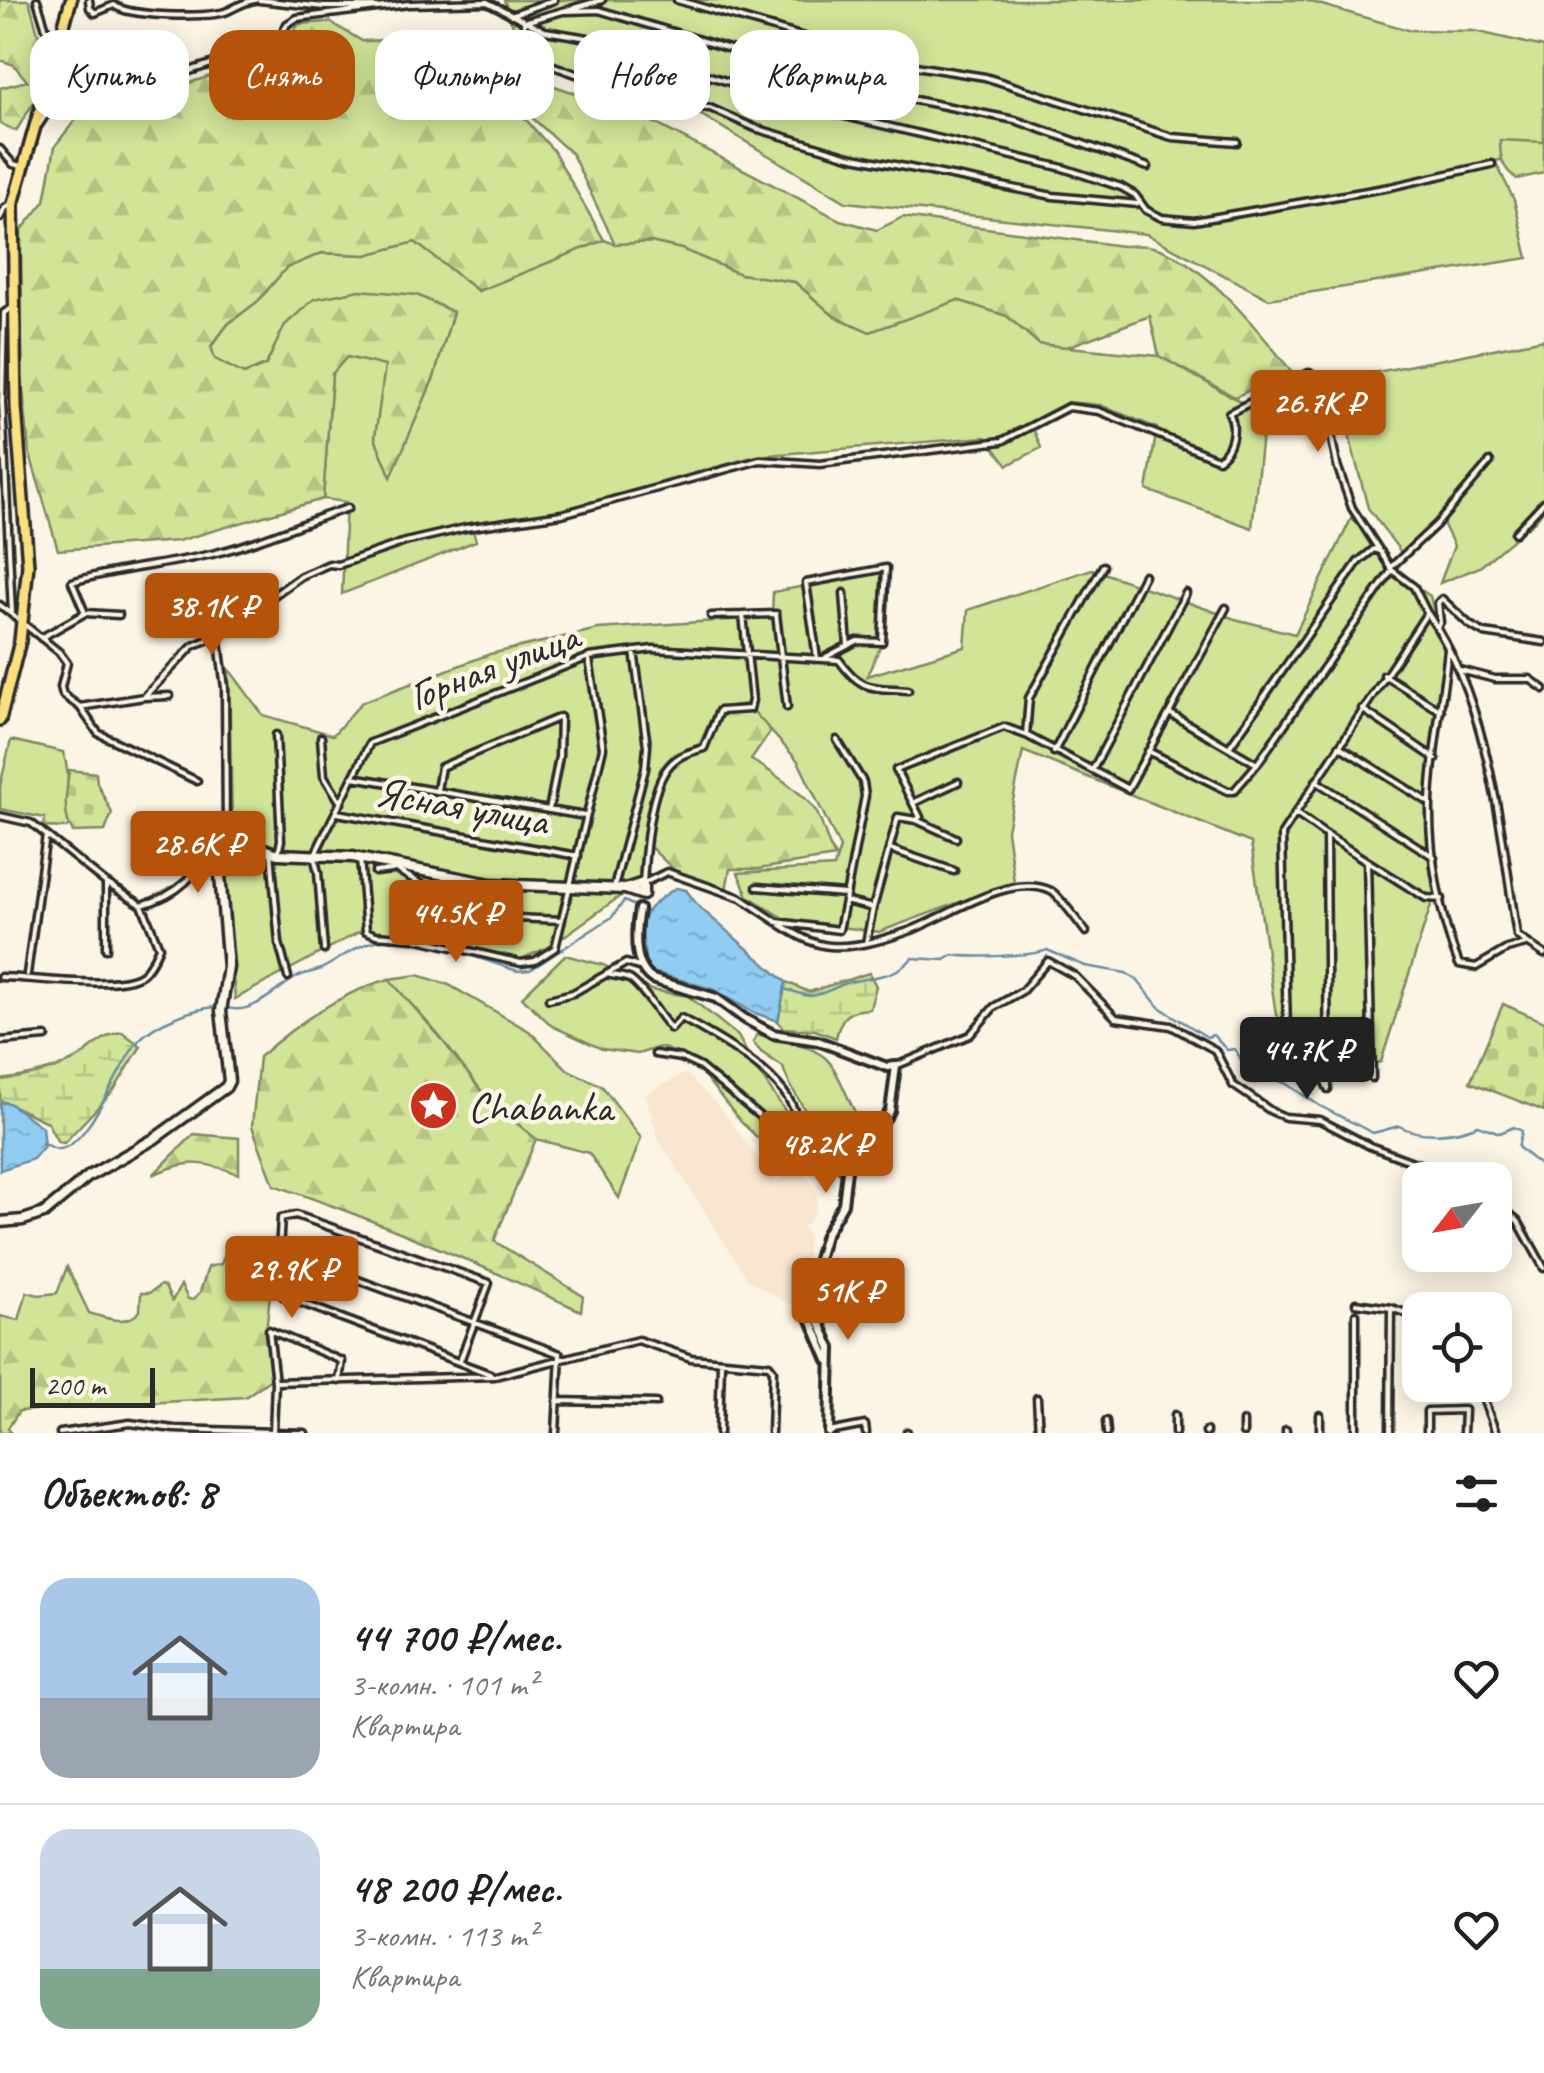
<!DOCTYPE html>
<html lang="ru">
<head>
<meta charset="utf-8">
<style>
  :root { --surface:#fff; --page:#f6f6f6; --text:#202124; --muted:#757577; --line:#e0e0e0; --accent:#b45309 }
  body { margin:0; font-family:Caveat,sans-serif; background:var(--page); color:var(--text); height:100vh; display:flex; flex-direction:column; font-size:38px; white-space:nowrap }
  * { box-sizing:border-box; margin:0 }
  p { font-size:32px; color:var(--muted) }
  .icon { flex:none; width:55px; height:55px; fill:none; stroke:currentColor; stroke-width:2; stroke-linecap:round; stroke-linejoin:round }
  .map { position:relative; height:1433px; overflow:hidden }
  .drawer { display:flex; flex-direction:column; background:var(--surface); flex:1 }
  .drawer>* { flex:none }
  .guide { position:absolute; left:30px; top:30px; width:1000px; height:90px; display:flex; gap:20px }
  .needle { width:65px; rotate:239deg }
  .fabs { position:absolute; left:1402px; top:1162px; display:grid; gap:20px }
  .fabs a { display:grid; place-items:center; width:110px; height:110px; border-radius:20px; background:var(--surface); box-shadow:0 5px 25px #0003; font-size:50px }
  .scale { position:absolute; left:30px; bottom:25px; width:125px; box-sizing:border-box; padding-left:10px; border:5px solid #2b2b2b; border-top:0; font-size:28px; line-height:35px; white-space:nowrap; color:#2b2b2b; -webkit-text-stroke:8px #fcf5e5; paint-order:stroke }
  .price { position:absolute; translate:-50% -85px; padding:0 22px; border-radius:10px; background:var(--accent); color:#fff; font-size:32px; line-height:65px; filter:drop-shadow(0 2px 5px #0008) }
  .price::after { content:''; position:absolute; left:50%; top:60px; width:30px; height:22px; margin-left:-15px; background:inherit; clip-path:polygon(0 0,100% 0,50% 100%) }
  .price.selected { background:#222; color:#fff }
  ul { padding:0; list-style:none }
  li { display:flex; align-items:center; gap:30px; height:250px; padding:0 40px }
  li+li { border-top:2px solid var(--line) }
  li span { display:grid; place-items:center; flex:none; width:280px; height:200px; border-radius:30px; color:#555 }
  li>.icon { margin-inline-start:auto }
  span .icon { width:120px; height:120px; fill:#fffc; stroke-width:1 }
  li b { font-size:42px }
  h2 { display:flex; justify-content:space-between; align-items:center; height:120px; padding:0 40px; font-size:42px }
  .pill { padding:0 35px; border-radius:30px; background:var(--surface); box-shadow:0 5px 25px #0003; font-size:35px; line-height:90px }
  .pill.selected { background:var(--accent); color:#fff }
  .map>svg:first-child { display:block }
</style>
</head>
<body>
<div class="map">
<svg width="1544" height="1433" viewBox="0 0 1544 1433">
  <defs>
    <pattern id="forest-firs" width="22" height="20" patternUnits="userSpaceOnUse" patternTransform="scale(2.5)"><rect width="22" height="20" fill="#d1e498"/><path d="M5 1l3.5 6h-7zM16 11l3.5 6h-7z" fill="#b4c483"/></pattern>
    <pattern id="wetland-marsh" width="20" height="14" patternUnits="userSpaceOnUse" patternTransform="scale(2.5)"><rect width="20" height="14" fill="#d1e498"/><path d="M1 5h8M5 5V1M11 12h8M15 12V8" fill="none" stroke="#b4c483"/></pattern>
    <pattern id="cemetery-stones" width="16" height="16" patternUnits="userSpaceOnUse" patternTransform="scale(2.5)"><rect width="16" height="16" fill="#d1e498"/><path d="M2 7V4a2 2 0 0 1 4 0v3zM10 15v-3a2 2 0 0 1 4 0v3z" fill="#b4c483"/></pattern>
    <pattern id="water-ripples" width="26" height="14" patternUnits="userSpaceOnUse" patternTransform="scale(2.5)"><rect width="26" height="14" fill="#90cdf1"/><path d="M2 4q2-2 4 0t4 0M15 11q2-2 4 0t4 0" fill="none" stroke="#7cb0cf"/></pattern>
  </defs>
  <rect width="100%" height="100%" fill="#fcf5e5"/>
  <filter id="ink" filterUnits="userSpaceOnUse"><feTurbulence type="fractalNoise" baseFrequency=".01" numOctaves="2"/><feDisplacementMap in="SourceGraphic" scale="20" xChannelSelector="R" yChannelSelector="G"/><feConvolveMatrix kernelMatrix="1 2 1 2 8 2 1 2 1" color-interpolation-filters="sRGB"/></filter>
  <g filter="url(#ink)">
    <path fill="#f8e6d0" d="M686 1073 723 1111 776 1182 799 1165 818 1193 817 1206 809 1222 802 1227 808 1236 804 1295 790 1305 748 1280 659 1141 645 1094Z"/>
    <path fill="#d1e498" stroke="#7e8862" stroke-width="2.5" d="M504 0H1305L1408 30 1474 31 1544 47V152L1495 161 1514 200 1528 258 1269 299 1146 234 846 202 703 116 523 54Z
      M604 240 615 244 651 242 682 249 740 274 795 282 834 316 870 332 958 300 1007 316 1039 344 1159 356 1264 415 1252 528 1147 490 1157 428 1100 405 1067 402 1031 423 1041 448 1008 465 985 437 756 456 559 511 471 523 476 541 342 594 346 502 323 499 332 374 346 357 386 365 375 437 391 476 434 377 453 312 417 295H393L285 325 266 365 244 374 214 359 211 347 228 324 258 301 286 268 322 253 366 255 415 242 478 291Z
      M1544 339V509L1536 520 1480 567 1440 583 1454 546 1442 521 1403 555 1368 508 1350 439 1347 378Z
      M1352 517 1392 570 1430 596 1445 654 1431 750 1430 803 1436 889 1381 1062 1323 1075 1276 1015 1251 843 1023 751 1007 830 1014 882 879 932 787 920 748 896 738 873 834 867 840 848 798 761 746 704 716 709 700 744 674 754 660 769 640 882 549 947 521 959 412 933 359 932 235 999 223 845 232 829 229 669 263 715 333 735 362 702 490 654 598 629 772 617 773 592 884 571 880 647 867 676 965 647 968 610 1092 569 1235 619 1295 634Z
      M11 740 63 752C72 777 65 800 69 826L66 828 44 827 45 818 0 809V786Z
      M565 955 603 965 651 990 688 996 738 1036 753 1064 795 1125 794 1146 779 1158 741 1122 689 1057 660 1047 638 1054 602 1049 552 1026 522 997Z
      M418 975 449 985 529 1031 568 1070 602 1086 641 1138 619 1198 589 1153 536 1139 489 1101 439 1036 389 979Z
      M757 1034C778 1040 817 1045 830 1063 844 1082 848 1104 863 1126L846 1144 839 1172 817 1151 803 1150C822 1113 791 1100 783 1067L761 1052 753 1042Z"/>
    <path fill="url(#forest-firs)" stroke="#7e8862" stroke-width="2.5" d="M0 0H29L38 33 47 48 40 92 16 131 0 123V88L27 81 14 65 0 60Z
      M330 22 362 41 433 38 485 74 553 150 604 240 478 291 415 242 366 255 322 253 286 268 258 301 228 324 211 346 215 359 244 374 266 365 285 325 314 299 360 290 417 295 453 312 434 377 391 477 375 438 385 366 347 357 332 374 323 499 178 541 58 550 29 451 22 377 21 231 45 201 55 146 87 105 139 100 275 54 299 24Z
      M506 69 643 117 840 220 877 230 903 217 1122 246C1132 246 1144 244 1153 247 1200 257 1262 334 1291 371L1235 397 1159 356 1150 316 1067 347 1039 344 1007 316 958 300 870 332 834 316 795 282 740 274 682 249 651 242 615 244 572 154 529 115Z
      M1500 140 1544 142V173L1517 179C1502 168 1500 159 1500 140Z
      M747 704 771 731 751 760C768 769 806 795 816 811 824 825 826 843 835 857L758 869H730L726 890 675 871 645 842C656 791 647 765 700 744L716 708Z
      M389 979 439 1036 489 1101 536 1139 494 1241 583 1296 581 1311C480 1265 380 1221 274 1185L252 1126 259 1057C297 1024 339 993 389 979Z
      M194 1134 239 1138V1174C202 1161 189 1159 153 1175Z
      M253 1246 274 1256 266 1332 271 1379 245 1397 19 1411 8 1428 11 1433H0V1316L19 1320 27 1292 39 1295 57 1293 67 1267 89 1313C107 1318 126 1327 140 1311L141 1293H149L161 1285 165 1287 172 1301 181 1285 188 1299 193 1300 200 1292 208 1267 221 1264 228 1248Z"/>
    <path fill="url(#wetland-marsh)" stroke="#7e8862" stroke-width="2.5" d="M869 973 876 986 870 1009C848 1010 841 1015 836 1038L815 1030 783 1028 778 1021 786 982 809 992Z
      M122 1032 141 1046 114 1090 64 1143 58 1142 47 1122 0 1100V1080C25 1077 50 1072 73 1061 92 1051 100 1035 122 1032Z"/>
    <path fill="url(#cemetery-stones)" stroke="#7e8862" stroke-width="2.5" d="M69 770 96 773 97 783 112 813 105 831 73 832C61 814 67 791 69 770Z
      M1503 1004 1544 1022V1111L1470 1082Z"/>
    <path fill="url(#water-ripples)" stroke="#688ca2" stroke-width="2.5" d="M676 888 686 890 699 907 786 982 778 1021 752 1012 715 990 646 970C642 923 632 915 676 888Z
      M0 1103H9L42 1127 44 1146 33 1159 0 1170Z"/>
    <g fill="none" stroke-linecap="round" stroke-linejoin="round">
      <path stroke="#688ca2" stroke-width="2.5" d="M784 989C794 991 806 998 816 995 826 993 836 987 846 983 870 976 895 979 912 958L945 960 953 955C968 958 1035 956 1047 950L1085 966 1126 973 1137 980 1159 1007 1207 1037 1213 1035 1227 1050 1235 1049 1254 1083 1277 1080 1285 1083 1320 1106 1373 1133 1399 1126C1421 1138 1454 1135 1478 1125L1500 1133 1514 1127 1522 1131 1518 1147 1541 1166 1544 1174
        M225 1007C252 1018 277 987 299 976 306 973 314 972 321 969 340 960 355 945 376 941 415 934 480 959 518 971L530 970 612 917 624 901 648 912
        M42 1143C47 1145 52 1148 57 1149 88 1151 119 1062 139 1040 155 1023 193 1008 217 1007"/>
      <defs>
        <path id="minor" d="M37 0 46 29 56 46
          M89 0 90 8 95 13 114 5C128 17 206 18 225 12 236 8 242 2 255 0
          M259 0 324 7H374
          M677 0 890 62 985 77 1172 137 1237 142
          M566 11 599 10 870 91 1015 120 1148 167
          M511 15 554 0
          M524 22V42L534 59 632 94 685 107 710 108 755 128 849 156 1053 196 1138 204
          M524 22 602 0
          M58 93 66 57 61 40
          M39 125 60 93 80 88 123 93 214 63 249 57 281 36 287 24 297 18 409 4 487 2 545 31 588 38 819 110 1063 168 1121 187 1135 195 1146 210 1162 218 1194 221 1390 187 1492 164
          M0 149 13 164 21 166
          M0 218 5 208 13 204
          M12 308 4 313 2 402 12 613
          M1515 533 1544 502
          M1103 566 1029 698 1026 735 1128 789 1226 608
          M1390 568 1437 524 1490 462
          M844 593 848 646
          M0 605 59 652 67 663 61 687 63 695 80 707 98 733 197 781
          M251 609 244 593 251 588
          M85 613 72 582C118 568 169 565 216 553 262 542 303 522 348 508
          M213 614 244 593
          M1428 614C1489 702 1501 832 1517 936L1544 954
          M711 616 776 614 787 707
          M1437 627 1440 622 1438 603 1442 599 1470 625 1484 633 1544 642
          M218 635 225 688 226 835
          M41 638 85 613 119 615
          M1448 649C1443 698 1431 756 1430 804 1429 854 1440 919 1459 964L1476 967 1507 949 1526 944
          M817 658 806 583 886 568 882 642 857 641 826 657
          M1460 670 1495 679H1530L1544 689
          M1384 675 1441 711
          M144 697 170 696
          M80 707 144 697 193 646 218 635 301 576 329 564 338 565 405 542 465 528 562 514 760 460 820 464 1002 441 1068 407 1099 411 1218 459C1232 450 1237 428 1229 413L1309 373 1320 380 1337 465 1352 508 1392 570
          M1362 709 1436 759
          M1169 713 1257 764
          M276 735 281 840 278 854
          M321 737 324 776 341 803
          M837 740 863 782 865 796 845 901
          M1230 746 1358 562 1374 549 1381 552
          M1339 746 1428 802
          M1148 751 1228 791H1234L1257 764 1392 570 1414 587 1427 613 1282 834 1287 1029 1313 1054 1328 1089
          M1054 752 1144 575
          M1093 769 1186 593
          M353 777 585 816
          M1316 781 1434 857
          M437 790 441 767 560 717 559 757 549 810
          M913 803 958 782
          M337 813 578 856
          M1295 813 1326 835
          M0 816 31 823 106 883 142 905C181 894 194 876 215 843
          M916 820 956 838
          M890 849 954 871
          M271 852 279 943 288 977
          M360 858 366 931 376 935 414 938 521 963 535 961 555 948 603 748 589 659
          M1367 861 1426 898 1442 899
          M390 866 456 904 489 917 562 920
          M375 872 392 870
          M643 883C645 854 649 789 669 766 678 755 690 752 704 748L719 711 750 709 752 700 743 615
          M644 883 667 872 741 898 777 922 839 930 845 901 873 908 898 817 916 820 920 817 896 770 1004 727 1026 735
          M614 887 645 769 647 746 634 651
          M757 887 845 894
          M781 925C795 934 813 945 830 946 856 948 882 940 906 932 945 919 1009 871 1051 891 1060 896 1078 922 1086 932
          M866 943 873 908
          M106 949V883
          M324 950 318 872 314 856 370 743 589 657 653 649 839 660C862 692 871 687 908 690
          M27 974 46 835
          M606 974C614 976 622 976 629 979 641 985 660 1017 671 1029L681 1018C717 1038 810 1085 796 1138L787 1139 700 1067 681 1058 655 1054
          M0 977C31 977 119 991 142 974 150 968 155 956 159 947L142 905
          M549 999 573 993 626 963 639 967
          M0 1041 46 1037
          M898 1065 970 1035 994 1007 1022 991 1048 961 1075 976 1116 1018 1171 1026 1215 1050 1233 1085 1271 1111 1285 1117 1320 1120 1370 1146 1429 1168 1483 1180
          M1328 1089 1326 835 1367 861 1372 1078
          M1495 1192 1505 1210 1518 1221 1544 1268
          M283 1296 490 1374
          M1356 1303 1391 1308 1420 1318
          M1356 1314V1433
          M460 1361 489 1283 296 1215 281 1218 279 1251 560 1354 556 1433
          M275 1382 269 1330 342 1361 339 1381
          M1478 1385 1496 1433
          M1037 1398 1039 1433
          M557 1401 656 1403
          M1175 1415V1433
          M1106 1421 1107 1433
          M1243 1422V1433
          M1286 1430V1433
          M1206 1431V1433
          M829 1432 865 1425 866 1433
          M907 1432V1433
          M60 1433 130 1423 174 1429 305 1433
          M273 1433 275 1382 495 1376 638 1340 691 1358 769 1365 773 1370 771 1433
          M719 1433 721 1363
          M1320 1433V1415
          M1390 1433 1391 1308
          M1427 1433V1411L1464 1410 1463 1433"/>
        <path id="tertiary" d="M639 909C635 932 632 965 652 979L716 998 745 1019 773 1034 818 1041 887 1067 896 1066 890 1111 880 1126 874 1128 859 1143 848 1162 843 1204 825 1235 806 1301 808 1309
          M808 1310a5 5 0 1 1 10 0a5 5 0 1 1-10 0Z
          M808 1313 828 1360
          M816 1314 831 1348 829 1433"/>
        <path id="secondary" d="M0 1222 23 1220 44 1213 89 1176 154 1139 226 1087 229 1081 221 1011 228 967 217 840 226 835 278 854 353 857 491 884 625 889 643 883V895L625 889"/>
        <path id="primary" d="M0 720 20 641 28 565 16 407 13 204 71 0"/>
      </defs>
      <use href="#minor" stroke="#2b2b2b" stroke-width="11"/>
      <use href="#tertiary" stroke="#2b2b2b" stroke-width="14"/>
      <use href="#secondary" stroke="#2b2b2b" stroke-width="15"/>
      <use href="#primary" stroke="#2b2b2b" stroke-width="16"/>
      <use href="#minor" stroke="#fcf5e5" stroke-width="4"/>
      <use href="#tertiary" stroke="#fcf5e5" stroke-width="6"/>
      <use href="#secondary" stroke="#fcf5e5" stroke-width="8"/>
      <use href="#primary" stroke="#fce080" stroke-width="9"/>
    </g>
  </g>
  <defs>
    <symbol id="sight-disc" viewBox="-11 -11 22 22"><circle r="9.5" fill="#c8321e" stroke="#fcf5e5"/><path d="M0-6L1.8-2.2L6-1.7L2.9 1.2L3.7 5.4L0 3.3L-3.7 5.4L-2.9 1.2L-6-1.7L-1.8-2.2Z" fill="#fff"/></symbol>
  </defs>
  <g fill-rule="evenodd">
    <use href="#sight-disc" x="406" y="1078" width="55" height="55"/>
  </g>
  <g text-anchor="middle" stroke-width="9" stroke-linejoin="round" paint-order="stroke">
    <g font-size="42" fill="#2b2b2b" stroke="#fcf5e5">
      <text transform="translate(493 665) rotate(-21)" y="15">Горная улица</text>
      <text transform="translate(462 805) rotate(10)" y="15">Ясная улица</text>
    </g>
    <g font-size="42" fill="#2b2b2b" stroke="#fcf5e5" text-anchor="start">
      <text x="468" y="1121">Chabanka</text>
    </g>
  </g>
</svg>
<div class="fabs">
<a><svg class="needle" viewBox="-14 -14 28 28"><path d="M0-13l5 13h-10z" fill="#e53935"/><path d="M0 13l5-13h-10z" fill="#757577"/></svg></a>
<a><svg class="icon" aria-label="locate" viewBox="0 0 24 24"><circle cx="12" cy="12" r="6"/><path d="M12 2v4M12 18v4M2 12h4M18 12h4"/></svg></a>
</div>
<div class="scale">200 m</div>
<b class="price" style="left:1318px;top:455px">26.7K ₽</b>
<b class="price" style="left:212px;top:658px">38.1K ₽</b>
<b class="price" style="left:198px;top:896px">28.6K ₽</b>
<b class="price" style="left:456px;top:965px">44.5K ₽</b>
<b class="price selected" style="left:1307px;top:1102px">44.7K ₽</b>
<b class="price" style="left:826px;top:1196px">48.2K ₽</b>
<b class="price" style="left:292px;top:1321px">29.9K ₽</b>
<b class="price" style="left:848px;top:1343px">51K ₽</b>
<div class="guide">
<a class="pill">Купить</a>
<a class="pill selected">Снять</a>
<a class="pill">Фильтры</a>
<a class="pill">Новое</a>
<a class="pill">Квартира</a>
</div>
</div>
<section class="drawer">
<h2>Объектов: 8<svg class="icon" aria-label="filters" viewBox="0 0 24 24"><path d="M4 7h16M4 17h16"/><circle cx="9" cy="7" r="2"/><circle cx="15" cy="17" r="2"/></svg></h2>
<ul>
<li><span style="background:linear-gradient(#a9c7e8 60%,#9aa5b1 0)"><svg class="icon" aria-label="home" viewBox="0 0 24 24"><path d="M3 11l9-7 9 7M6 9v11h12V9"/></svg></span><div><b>44 700 ₽/мес.</b><p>3-комн. · 101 m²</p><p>Квартира</p></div><svg class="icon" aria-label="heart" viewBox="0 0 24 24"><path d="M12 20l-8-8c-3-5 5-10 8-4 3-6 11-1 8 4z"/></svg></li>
<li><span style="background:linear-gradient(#c9d6e8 70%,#7fa58c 0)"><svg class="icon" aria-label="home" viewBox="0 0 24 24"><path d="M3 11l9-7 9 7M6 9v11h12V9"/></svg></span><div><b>48 200 ₽/мес.</b><p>3-комн. · 113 m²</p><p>Квартира</p></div><svg class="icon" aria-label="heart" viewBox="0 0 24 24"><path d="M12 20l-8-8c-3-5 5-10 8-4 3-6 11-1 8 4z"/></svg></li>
</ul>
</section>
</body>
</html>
